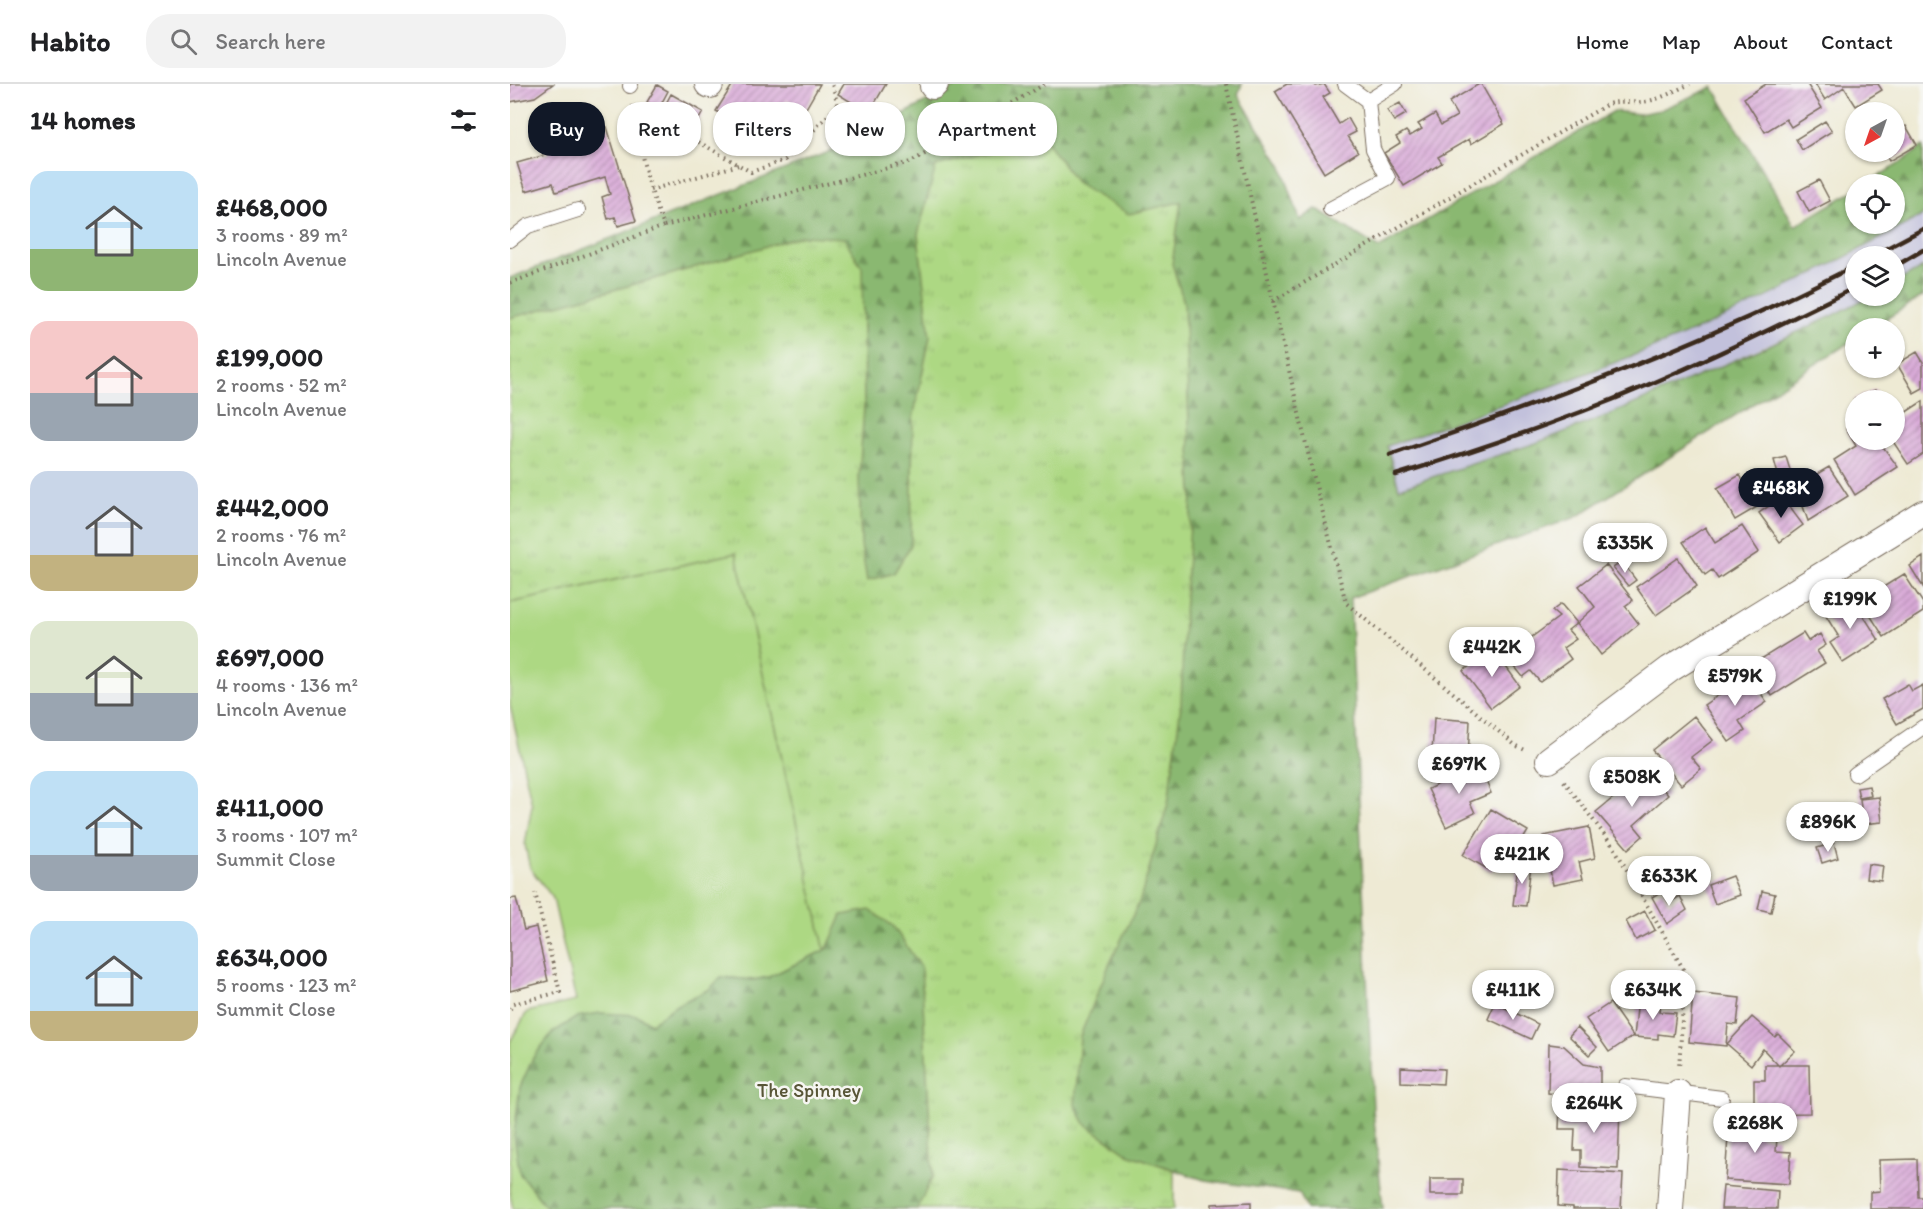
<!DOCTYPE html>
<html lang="en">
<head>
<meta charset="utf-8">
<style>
  :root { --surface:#fff; --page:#f2f2f2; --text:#202124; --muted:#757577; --line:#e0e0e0; --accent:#111827 }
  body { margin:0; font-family:Itim,sans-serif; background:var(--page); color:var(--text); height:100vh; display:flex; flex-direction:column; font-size:22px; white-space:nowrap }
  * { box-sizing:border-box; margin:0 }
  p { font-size:20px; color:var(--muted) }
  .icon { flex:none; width:33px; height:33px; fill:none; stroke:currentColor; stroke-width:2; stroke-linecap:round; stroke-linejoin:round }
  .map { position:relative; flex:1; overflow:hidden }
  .panel { display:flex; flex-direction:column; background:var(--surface); width:510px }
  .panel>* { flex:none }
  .top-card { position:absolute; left:18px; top:18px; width:570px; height:54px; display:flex; gap:12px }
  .needle { width:39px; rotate:220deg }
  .buttons { position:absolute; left:1335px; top:18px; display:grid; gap:12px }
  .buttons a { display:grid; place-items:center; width:60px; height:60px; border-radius:50%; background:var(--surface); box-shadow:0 2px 4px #0004; font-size:30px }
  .price { position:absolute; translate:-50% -51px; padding:0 14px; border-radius:21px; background:#fff; color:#222; font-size:20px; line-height:39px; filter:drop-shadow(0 2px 3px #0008) }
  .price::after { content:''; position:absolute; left:50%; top:36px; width:18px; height:14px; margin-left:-9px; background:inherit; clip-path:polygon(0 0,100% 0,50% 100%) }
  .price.active { background:var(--accent); color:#fff }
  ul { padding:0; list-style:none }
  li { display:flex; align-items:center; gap:18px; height:150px; padding:0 30px }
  li span { display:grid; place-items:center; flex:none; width:168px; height:120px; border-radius:18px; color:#555 }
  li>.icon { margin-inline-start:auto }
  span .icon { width:72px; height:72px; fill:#fffc; stroke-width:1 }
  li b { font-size:26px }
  h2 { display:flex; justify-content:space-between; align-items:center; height:72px; padding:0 30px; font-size:26px }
  .chip { padding:0 21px; border-radius:24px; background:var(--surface); box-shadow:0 2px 4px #0004; font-size:21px; line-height:54px }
  .chip.active { background:var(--accent); color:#fff }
  header { display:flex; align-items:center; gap:36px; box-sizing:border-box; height:84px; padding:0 30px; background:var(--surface); border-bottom:2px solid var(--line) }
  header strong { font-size:28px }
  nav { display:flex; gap:33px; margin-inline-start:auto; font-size:21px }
  .search { width:420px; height:54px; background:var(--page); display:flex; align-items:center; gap:15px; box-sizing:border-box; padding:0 21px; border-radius:24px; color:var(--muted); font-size:22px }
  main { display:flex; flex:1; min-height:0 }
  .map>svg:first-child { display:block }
</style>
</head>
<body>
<header>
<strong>Habito</strong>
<div class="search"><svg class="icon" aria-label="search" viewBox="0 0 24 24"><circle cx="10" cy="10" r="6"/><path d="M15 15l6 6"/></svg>Search here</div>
<nav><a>Home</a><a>Map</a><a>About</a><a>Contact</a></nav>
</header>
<main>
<section class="panel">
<h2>14 homes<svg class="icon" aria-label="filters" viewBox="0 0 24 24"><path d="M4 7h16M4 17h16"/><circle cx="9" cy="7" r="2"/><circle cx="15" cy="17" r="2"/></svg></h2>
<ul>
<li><span style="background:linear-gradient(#bfe0f5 65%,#8fb573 0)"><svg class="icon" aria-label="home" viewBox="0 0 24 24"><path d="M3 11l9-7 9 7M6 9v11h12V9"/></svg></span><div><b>£468,000</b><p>3 rooms · 89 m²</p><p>Lincoln Avenue</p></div></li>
<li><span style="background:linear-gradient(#f6c9c9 60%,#9aa5b1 0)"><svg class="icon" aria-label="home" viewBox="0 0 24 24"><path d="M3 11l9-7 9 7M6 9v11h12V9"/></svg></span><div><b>£199,000</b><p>2 rooms · 52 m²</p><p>Lincoln Avenue</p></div></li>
<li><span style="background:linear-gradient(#c9d6e8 70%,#c2b280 0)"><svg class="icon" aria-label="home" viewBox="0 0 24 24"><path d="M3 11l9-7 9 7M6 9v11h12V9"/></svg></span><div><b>£442,000</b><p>2 rooms · 76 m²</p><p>Lincoln Avenue</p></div></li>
<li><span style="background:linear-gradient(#dfe7d0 60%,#9aa5b1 0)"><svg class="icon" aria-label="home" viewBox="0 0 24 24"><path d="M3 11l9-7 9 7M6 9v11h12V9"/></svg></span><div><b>£697,000</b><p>4 rooms · 136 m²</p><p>Lincoln Avenue</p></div></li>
<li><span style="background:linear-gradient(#bfe0f5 70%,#9aa5b1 0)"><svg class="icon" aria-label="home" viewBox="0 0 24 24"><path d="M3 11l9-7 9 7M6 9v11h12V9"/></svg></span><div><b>£411,000</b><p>3 rooms · 107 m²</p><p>Summit Close</p></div></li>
<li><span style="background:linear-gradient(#bfe0f5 75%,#c2b280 0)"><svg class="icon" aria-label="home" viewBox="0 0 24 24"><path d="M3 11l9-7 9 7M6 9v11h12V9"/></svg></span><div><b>£634,000</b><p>5 rooms · 123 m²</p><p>Summit Close</p></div></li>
</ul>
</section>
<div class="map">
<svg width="1413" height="1125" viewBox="0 0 1413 1125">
  <defs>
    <pattern id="forest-firs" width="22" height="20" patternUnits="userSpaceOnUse" patternTransform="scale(1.5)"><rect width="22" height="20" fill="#8ab871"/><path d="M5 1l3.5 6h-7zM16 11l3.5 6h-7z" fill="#72965c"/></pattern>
    <pattern id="park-tufts" width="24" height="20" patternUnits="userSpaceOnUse" patternTransform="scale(1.5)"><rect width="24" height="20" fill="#add883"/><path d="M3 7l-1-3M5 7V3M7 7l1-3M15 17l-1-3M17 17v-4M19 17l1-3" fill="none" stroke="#96ba71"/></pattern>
    <pattern id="building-hatch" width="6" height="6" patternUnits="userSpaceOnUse" patternTransform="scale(1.5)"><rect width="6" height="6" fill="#d9aad8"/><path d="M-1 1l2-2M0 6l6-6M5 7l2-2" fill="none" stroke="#b18baf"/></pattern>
  </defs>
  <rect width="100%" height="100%" fill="#f6f6f2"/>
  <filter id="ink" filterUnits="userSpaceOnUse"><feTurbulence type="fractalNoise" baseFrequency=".0167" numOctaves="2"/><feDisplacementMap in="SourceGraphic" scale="12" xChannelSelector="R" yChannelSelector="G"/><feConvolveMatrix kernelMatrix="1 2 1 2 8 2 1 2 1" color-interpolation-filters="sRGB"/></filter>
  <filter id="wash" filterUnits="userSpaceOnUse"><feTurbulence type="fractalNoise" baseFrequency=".008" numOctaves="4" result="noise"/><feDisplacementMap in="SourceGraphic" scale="24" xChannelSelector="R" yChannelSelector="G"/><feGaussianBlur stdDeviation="1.35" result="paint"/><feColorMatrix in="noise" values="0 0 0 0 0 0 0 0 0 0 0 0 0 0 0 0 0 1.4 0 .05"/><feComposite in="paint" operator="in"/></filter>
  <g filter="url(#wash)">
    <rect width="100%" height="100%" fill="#eeead4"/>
    <path fill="#c2c1dc" d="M1413 131V183L1385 199 1384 172H1346V212H1360L1324 231 1101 330 1026 359 889 404 877 362 1038 304 1174 251 1344 168Z"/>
    <path fill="#add883" stroke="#748150" stroke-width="1.5" d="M226 469 314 862 317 865 259 893 243 896 211 893 200 905 167 921 141 939 126 931 10 1090 38 1125H3L0 1110V958L17 928 66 917 43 814 20 784 15 761 22 721 0 621V519Z"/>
    <path fill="url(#forest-firs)" stroke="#627148" stroke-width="1.5" d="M451 0H732L728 11 772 83 790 136 806 125 869 164 1104 27 1129 30 1150 26 1203 3 1285 142 1345 106 1346 140H1384V100H1355L1392 78 1413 62V131C1335 174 1255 217 1172 252 1075 292 976 326 877 362L889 404 1026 359 1101 330 1255 263 1324 231 1360 212H1384L1385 199 1413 183V212L1362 244H1346L1345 255 1066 433 840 514 863 1025 873 1125H797L789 1109 694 1096 618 1070 575 1040 565 1021 570 952 599 881 630 816 658 719 671 620 674 529 682 411 674 219 662 180 671 118 619 131 567 100 533 53 426 82 408 150 420 253 403 335 401 461 384 489 357 497 351 461 349 393 354 323 353 223 291 152 159 191 0 234V194L331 63Z
      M360 826 383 842 411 883 423 1092 407 1125H38L10 1090 4 1052 10 1003 23 974 42 949 67 933 90 929 126 931 141 939 167 921 200 905 211 893 243 896 259 893 317 865 332 831Z"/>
    <path fill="url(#park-tufts)" stroke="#748150" stroke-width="1.5" d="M533 53 567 100 619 130 671 118 662 180 674 219 682 411 674 529 671 620 658 719 630 816 599 881 570 952 565 1021 575 1040 618 1070 664 1086V1125H407L423 1092 411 883 383 842 360 826 332 831 317 865 314 863 226 469 0 519V234L159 191 291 152 334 154 352 183 354 323 349 393 351 461 357 497 384 489 401 461 403 335 420 253 408 150 426 82Z"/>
    <g id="blocks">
      <path fill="url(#building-hatch)" d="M0 0H43L25 13 0 18Z
        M223 0H310L295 26 277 16 248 64 223 49 228 40 206 27Z
        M334 0H376L359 29 328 10Z
        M777 0H804L806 2 814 0 820 9 813 13 829 40 838 34 846 48 838 52 848 68 814 89 765 7Z
        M969 0H971L994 40 961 60 959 55 928 73 932 79 894 102 874 69 890 59 886 53 896 47 900 52 912 45 908 40 925 30 931 41 947 32 939 18Z
        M1256 0H1297L1312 24 1281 43 1276 35 1255 48 1234 14Z
        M1305 0H1368L1372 6 1346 22 1334 3 1315 16Z
        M147 1 158 7 149 24 137 18Z
        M161 10 193 28 181 49 150 31Z
        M890 19 896 30 884 37 877 26Z
        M1315 37 1322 47 1292 66 1286 55Z
        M1396 42 1407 61 1379 77 1374 68H1384V48Z
        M97 43 126 137 108 142 105 133 98 135 92 113 100 110 95 93 46 108 43 99 16 107 7 79 39 70 36 61Z
        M1309 96 1320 117 1299 128 1288 107Z
        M1407 268 1413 278V304L1404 309 1387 280Z
        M1365 306 1370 316H1343Z
        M1413 317V370L1398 380 1382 356H1384V336Z
        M1346 341V356H1368L1388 383 1345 411 1324 376 1346 362 1336 345Z
        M1276 373 1285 402 1272 405 1264 376Z
        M1319 383 1338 412 1298 437 1286 402Z
        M1230 391 1247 423 1225 436 1207 404Z
        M1272 413 1293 441 1270 458 1249 429Z
        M1232 442 1249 468 1208 495 1202 486 1195 491 1173 458 1195 443 1205 459Z
        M1413 473V503L1400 482Z
        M1168 474 1187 502 1146 531 1126 503Z
        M1112 478 1126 496 1118 502 1103 484Z
        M1096 481 1123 516 1115 522 1129 540 1091 571 1067 539 1085 523 1069 502Z
        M1394 490 1413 519V528L1374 553 1351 517Z
        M1341 512 1369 556 1333 579 1320 559 1329 553 1314 529Z
        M1051 520 1067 539 1058 546 1066 555 1053 564 1061 575 1030 598 1021 587 1013 593 996 572 1049 533 1042 527Z
        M1293 549 1298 557 1310 550 1316 561 1307 567 1315 579 1262 612 1243 580Z
        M983 565 1010 602 981 624 953 587Z
        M1238 591 1257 618 1229 637 1235 647 1219 658 1194 621Z
        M1398 600 1402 607 1413 601V625L1387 640 1372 615Z
        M1184 632 1203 656 1181 673 1191 685 1171 701 1142 666Z
        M924 634 960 637 958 672 922 670Z
        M969 681 981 709 960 718 965 729 936 743 918 705Z
        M1137 686 1158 711 1124 741 1133 752 1118 765 1086 728Z
        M1359 702 1361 712 1349 714 1347 704Z
        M1369 713 1372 738 1353 740 1350 715Z
        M981 725 1018 747 998 780 989 775 981 787 953 771Z
        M1079 743 1085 774 1069 778 1073 795 1043 801 1033 752Z
        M1324 759 1328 774 1312 779 1307 764Z
        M1008 780 1021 781 1016 822 1003 821Z
        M1358 780 1373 782 1371 797 1356 795Z
        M1222 792 1230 811 1205 820 1198 801Z
        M1152 807 1159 819 1170 812 1177 826 1157 840 1142 813Z
        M1252 807 1265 810 1261 828 1248 825Z
        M6 814 14 846 26 843 38 897 0 907V815Z
        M1135 827 1145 846 1126 856 1116 837Z
        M1183 909 1230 914 1227 941 1218 940 1216 962 1179 958Z
        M1128 915 1150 918 1149 928 1166 929 1163 952 1148 950V955L1124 953Z
        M985 919 1028 940 1021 955 978 935Z
        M1100 919 1123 952 1099 968 1076 935Z
        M1242 933 1265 953 1268 950 1285 967 1269 982 1253 965 1241 981 1217 960Z
        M1067 943 1087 963 1079 971 1059 952Z
        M1039 960 1054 962 1074 980 1090 983V1014L1038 1009Z
        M1255 981H1299L1300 1029 1244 1030V996H1255Z
        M891 983 934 985 933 1000 891 998Z
        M1050 1021 1110 1023 1108 1085 1071 1083V1066H1064L1065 1045H1049Z
        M1231 1030 1252 1031 1251 1053 1267 1054 1266 1067 1281 1068 1279 1100 1215 1096 1219 1038H1230Z
        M1407 1075 1408 1113H1413V1125H1360V1108L1370 1107 1369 1076Z
        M1049 1086 1113 1090 1111 1125H1063V1123L1048 1122Z
        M920 1095H953V1111H920Z
        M1213 1102 1268 1107 1267 1125H1211Z
        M741 1118V1125H702V1120Z"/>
    </g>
  </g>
  <g filter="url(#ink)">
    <use href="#blocks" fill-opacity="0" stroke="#7a6d5e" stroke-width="1.5"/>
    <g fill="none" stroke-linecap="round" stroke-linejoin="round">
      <defs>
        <path id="service" d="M835 0 858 17
          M120 2 121 0
          M820 125 878 94 863 65 858 17 885 0
          M0 156 18 142 68 126
          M1345 690 1413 643
          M1115 1002 1212 1014"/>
        <path id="minor" d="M198 0 200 1
          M423 2 425 0
          M1039 676 1160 585 1413 429
          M1160 1125 1168 1009"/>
      </defs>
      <use href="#service" stroke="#7a6d5e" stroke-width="16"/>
      <use href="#minor" stroke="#7a6d5e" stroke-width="28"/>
      <path stroke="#7a6d5e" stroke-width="4" stroke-dasharray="1.5 4.5" stroke-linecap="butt" d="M716 0 763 217 802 386 836 519 1005 661 1017 667
        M147 34 241 88 275 76 328 21 322 0
        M140 106 229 81
        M154 142 401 78 535 0
        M0 199 154 142C138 103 128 62 123 20
        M763 217 1098 20C1110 16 1119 19 1131 18 1148 17 1164 7 1180 0
        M1054 697 1105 765 1175 888 1169 984
        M0 925 3 920 50 908 25 809"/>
      <use href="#service" stroke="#fff" stroke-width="14"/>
      <use href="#minor" stroke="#fff" stroke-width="26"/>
      <path stroke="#3b2a1e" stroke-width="4.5" d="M1362 172 1413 145
        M1384 183 1413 166
        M880 371C1039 316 1196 259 1346 181
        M886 391C948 372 1010 351 1071 328 1165 292 1256 248 1346 203"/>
    </g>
  </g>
  <g text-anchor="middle" stroke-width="5" stroke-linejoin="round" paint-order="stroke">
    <g font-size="20" fill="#585637" stroke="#f6f6f2">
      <text x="299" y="1013">The Spinney</text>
    </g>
  </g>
</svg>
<div class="buttons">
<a><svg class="needle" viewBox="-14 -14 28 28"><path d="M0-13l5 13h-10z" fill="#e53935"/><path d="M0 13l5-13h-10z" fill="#757577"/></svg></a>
<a><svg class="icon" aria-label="locate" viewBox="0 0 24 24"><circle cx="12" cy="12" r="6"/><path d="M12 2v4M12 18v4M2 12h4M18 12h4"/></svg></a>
<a><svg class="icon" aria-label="layers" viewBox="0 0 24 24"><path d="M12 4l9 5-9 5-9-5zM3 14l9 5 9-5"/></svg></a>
<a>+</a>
<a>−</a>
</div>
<b class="price active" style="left:1271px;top:435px">£468K</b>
<b class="price" style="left:1115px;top:490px">£335K</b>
<b class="price" style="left:1340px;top:546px">£199K</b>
<b class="price" style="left:982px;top:594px">£442K</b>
<b class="price" style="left:1225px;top:623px">£579K</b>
<b class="price" style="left:949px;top:711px">£697K</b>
<b class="price" style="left:1122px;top:724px">£508K</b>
<b class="price" style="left:1318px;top:769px">£896K</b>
<b class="price" style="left:1012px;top:801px">£421K</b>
<b class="price" style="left:1159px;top:823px">£633K</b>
<b class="price" style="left:1003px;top:937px">£411K</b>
<b class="price" style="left:1143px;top:937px">£634K</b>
<b class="price" style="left:1084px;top:1050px">£264K</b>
<b class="price" style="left:1245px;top:1070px">£268K</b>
<div class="top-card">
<a class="chip active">Buy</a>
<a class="chip">Rent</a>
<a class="chip">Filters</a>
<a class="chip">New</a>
<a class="chip">Apartment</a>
</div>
</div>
</main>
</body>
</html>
